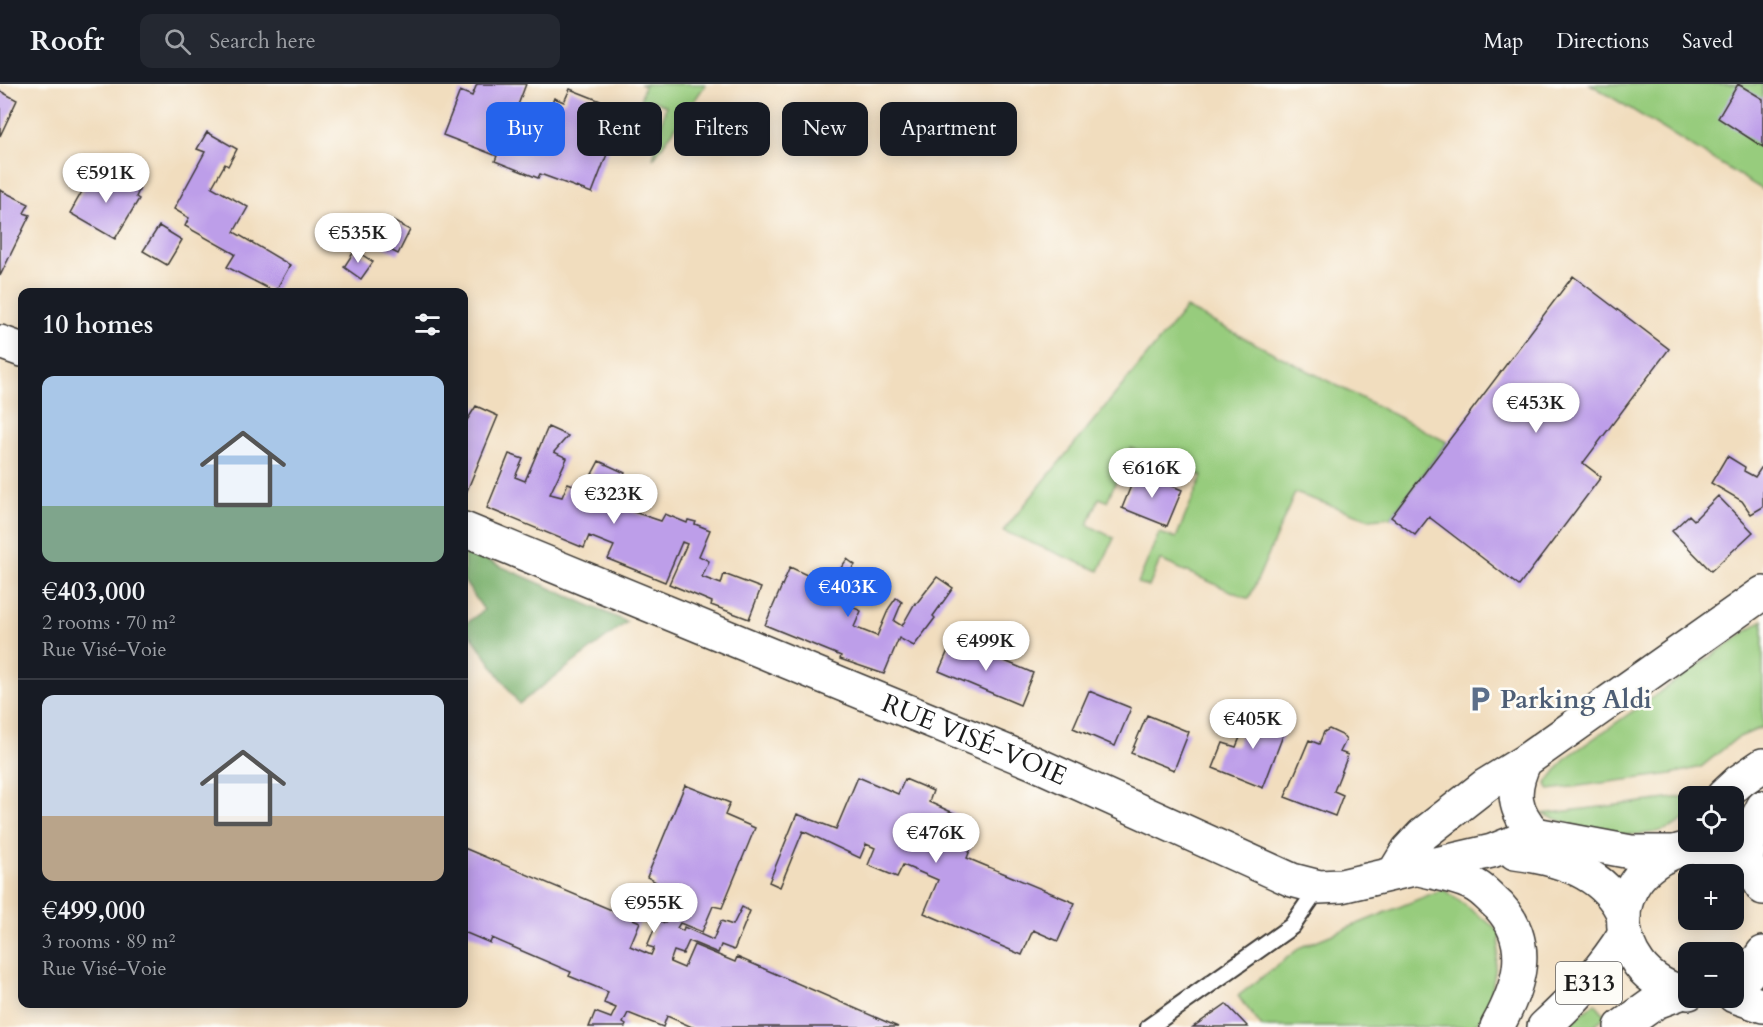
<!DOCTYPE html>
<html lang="en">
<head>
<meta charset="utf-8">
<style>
  :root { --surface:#171b24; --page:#242831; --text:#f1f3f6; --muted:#9ea1a6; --line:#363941; --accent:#2563eb }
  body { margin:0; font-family:Cardo,serif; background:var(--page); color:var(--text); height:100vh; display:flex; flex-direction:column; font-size:22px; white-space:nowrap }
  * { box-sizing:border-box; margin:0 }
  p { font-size:20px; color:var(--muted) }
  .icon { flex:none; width:33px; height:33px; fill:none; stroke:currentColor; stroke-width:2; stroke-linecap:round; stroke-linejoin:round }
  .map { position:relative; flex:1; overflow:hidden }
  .sheet { position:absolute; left:18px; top:204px; width:450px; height:720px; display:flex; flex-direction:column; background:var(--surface); border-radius:12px; box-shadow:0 3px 15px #0003 }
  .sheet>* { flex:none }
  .banner { position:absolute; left:486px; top:18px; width:570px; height:54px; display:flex; gap:12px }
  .tools { position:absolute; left:1678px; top:702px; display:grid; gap:12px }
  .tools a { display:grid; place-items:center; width:66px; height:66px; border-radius:12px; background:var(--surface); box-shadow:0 3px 15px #0003; font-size:30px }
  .price { position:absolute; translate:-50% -51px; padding:0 14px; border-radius:21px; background:#fff; color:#222; font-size:20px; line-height:39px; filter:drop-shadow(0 2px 3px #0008) }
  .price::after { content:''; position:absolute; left:50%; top:36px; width:18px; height:14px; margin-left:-9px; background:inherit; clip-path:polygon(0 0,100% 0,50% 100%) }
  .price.current { background:var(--accent); color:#fff }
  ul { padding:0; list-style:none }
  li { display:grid; align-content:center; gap:12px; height:318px; padding:0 24px }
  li+li { border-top:2px solid var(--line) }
  li span { display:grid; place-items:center; height:186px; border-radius:12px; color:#555 }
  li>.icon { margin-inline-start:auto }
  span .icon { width:108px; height:108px; fill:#fffc; stroke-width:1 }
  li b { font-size:26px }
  h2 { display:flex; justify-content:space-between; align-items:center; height:72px; padding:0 24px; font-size:26px }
  .tag { padding:0 21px; border-radius:12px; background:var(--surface); box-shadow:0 3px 15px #0003; font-size:21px; line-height:54px }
  .tag.current { background:var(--accent); color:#fff }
  header { display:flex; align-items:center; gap:36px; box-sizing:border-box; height:84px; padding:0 30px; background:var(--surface); border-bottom:2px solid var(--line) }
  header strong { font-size:28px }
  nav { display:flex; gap:33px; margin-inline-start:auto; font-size:21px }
  .search { width:420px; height:54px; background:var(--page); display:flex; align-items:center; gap:15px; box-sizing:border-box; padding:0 21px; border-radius:12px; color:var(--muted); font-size:22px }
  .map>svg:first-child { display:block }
</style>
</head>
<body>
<header>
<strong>Roofr</strong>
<div class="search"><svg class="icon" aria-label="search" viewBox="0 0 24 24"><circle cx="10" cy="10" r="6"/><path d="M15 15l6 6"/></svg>Search here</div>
<nav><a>Map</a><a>Directions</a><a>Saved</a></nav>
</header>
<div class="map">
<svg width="1763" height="943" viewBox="0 0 1763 943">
  <rect width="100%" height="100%" fill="#fdfcf7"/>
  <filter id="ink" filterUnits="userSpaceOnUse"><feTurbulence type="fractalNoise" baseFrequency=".0167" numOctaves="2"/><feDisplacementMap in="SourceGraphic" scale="12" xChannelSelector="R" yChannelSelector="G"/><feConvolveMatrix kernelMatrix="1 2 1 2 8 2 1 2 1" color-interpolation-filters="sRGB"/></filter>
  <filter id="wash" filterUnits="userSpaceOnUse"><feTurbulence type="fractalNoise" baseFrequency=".008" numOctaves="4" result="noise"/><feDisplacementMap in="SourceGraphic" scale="24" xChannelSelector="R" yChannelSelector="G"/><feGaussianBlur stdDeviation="1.35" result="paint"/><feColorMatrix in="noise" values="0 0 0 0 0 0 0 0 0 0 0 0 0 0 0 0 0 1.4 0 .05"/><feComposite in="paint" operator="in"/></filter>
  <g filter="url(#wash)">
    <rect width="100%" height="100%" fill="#f1ddbe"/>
    <path fill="#97cc7d" stroke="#5a744c" stroke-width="1.5" d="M640 0H706L653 75 666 22 652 16 645 36 636 33 644 2Z
      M1590 0H1763V106Z
      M1186 224 1447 358 1391 433 1370 435 1295 409 1249 515 1160 476 1149 503 1138 499 1159 449 1176 454 1202 392 1131 364 1107 417 1099 414 1088 441 1114 454 1099 487 1003 447Z
      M1763 536V643L1737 654 1701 683 1671 690 1549 706 1546 700 1566 674Z
      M1709 710 1706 712H1689V731C1664 757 1614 752 1582 744 1569 740 1555 734 1542 730Z
      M1443 805 1501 848 1489 925 1473 943H1262L1238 912 1301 863Z
      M1595 919 1606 932 1592 943H1566Z"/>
    <path fill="#79b06c" stroke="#4a6644" stroke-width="1.5" d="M464 466 627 538 519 620 464 541 484 526 464 497Z"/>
    <g id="blocks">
      <path fill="#bd9ee9" d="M477 0H526L518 21 547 33 554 14 564 18 570 5 613 22 598 60 609 65 592 109 540 90 538 94 495 77 497 72 443 51 460 7 472 12Z
        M1738 0 1763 15V63L1718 34Z
        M0 7 17 16 0 52Z
        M207 48 237 65 228 82 225 80 212 103 248 123 234 148 290 181 275 208 227 183 235 170 185 142 189 134 174 125 205 68 197 65Z
        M93 88 112 100 117 91 140 104 136 113 139 115 115 155 70 129Z
        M0 106 29 120 24 129 30 131 0 192Z
        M385 133 410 146 398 170 373 157Z
        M159 142 182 156 167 181 143 167Z
        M355 166 373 178 361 195 344 183Z
        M1573 192 1669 265 1583 379 1601 393 1519 502 1429 433 1415 451 1391 433Z
        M476 322 498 332 464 414V341Z
        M548 343 568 352 554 368 567 374 550 410 562 413 568 399 584 405 599 377 625 389 619 405 637 412 631 427 661 437 665 430 687 439 688 436 696 438 695 440 710 446 699 472 709 477 702 493 721 500 724 490 761 504 749 535 711 521 712 518 669 500 687 460 682 458 665 498 608 475 614 462 589 452 584 464 487 424 509 370 523 375 515 393 525 397Z
        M1727 372 1745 383 1744 387 1755 393 1763 381V423L1751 430 1742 417 1711 399Z
        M1137 387 1182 406 1167 442 1122 424Z
        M1718 412 1753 448 1711 487 1672 447 1689 431 1694 436Z
        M847 475 855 481 851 486 859 491 851 503 844 519 861 527 854 543 877 552 889 524 896 514 902 518 894 537 902 542 915 519 916 520 937 493 953 504 933 532 935 534 914 562 899 554 884 590 840 575 841 572 765 541 790 483 832 503 836 491Z
        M953 555 1033 589 1020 621 939 587Z
        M1089 607 1131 624 1115 662 1073 644Z
        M1251 627 1287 641 1263 704 1213 684 1223 659 1236 663Z
        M1147 631 1189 648 1174 686 1131 669Z
        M1329 645 1342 651 1346 656 1340 668 1348 671 1334 707 1343 711 1335 732 1285 713 1309 656 1319 660 1324 648Z
        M858 693 898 710 905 695 933 707 929 718 967 735 958 758 971 764 967 774 1075 819 1058 857 1033 846 1022 871 924 829 938 796 903 781 897 793 868 781 875 764 866 760 860 774 803 747 780 803 769 798 797 730 836 745Z
        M685 701 730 719 725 731 755 744 722 824 713 822 702 848 680 839 677 844 683 847 684 843 713 856 721 837 733 841 742 823 750 827 734 866 721 861 718 869 689 857 683 870 674 867 670 878 684 884 694 861 735 878 737 873 898 943H692L667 932 663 943 628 929 623 939 626 941 625 943H589L595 928 611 934 616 924 604 919 608 908 569 892 571 888 492 854 490 859 464 848V764L640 838 630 862 651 871 654 864 647 862 658 836 665 839 668 832 646 823 656 798 647 793Z
        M1226 920 1248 943H1193Z"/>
    </g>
  </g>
  <g filter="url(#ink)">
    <use href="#blocks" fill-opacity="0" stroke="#3c3934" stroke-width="1.5"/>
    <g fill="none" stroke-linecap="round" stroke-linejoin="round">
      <defs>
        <path id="service" d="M1149 943 1292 842 1319 803"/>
        <path id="minor" d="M1525 677C1511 706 1513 726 1535 750
          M1394 789 1408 766 1422 751 1486 701 1525 677 1763 509
          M1734 912 1763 922"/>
        <g id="tertiary">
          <path d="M0 258 22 266"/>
          <path id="s1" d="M464 445 1034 679 1292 796 1319 803 1341 802 1492 767 1535 750 1631 768H1671"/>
          <path d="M1515 769C1557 774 1607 789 1624 832"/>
        </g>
        <path id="secondary" d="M1723 712 1738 698 1763 681
          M1746 782 1750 749 1763 723
          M1734 900 1748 890 1763 869
          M1689 909C1670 907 1650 895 1639 880 1578 793 1716 712 1763 804"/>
        <path id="motorway" d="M1415 784C1433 789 1453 791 1470 799 1481 803 1490 814 1499 822 1534 860 1519 903 1497 943
          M1544 943C1575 915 1603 885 1625 849
          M1621 943 1656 918 1683 908"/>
      </defs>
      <use href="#service" stroke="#3c3934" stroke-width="20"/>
      <use href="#minor" stroke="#3c3934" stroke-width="36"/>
      <use href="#tertiary" stroke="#3c3934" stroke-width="36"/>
      <use href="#secondary" stroke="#3c3934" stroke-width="36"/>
      <use href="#motorway" stroke="#3c3934" stroke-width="36"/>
      <use href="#service" stroke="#fff" stroke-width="16"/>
      <use href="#minor" stroke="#fff" stroke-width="33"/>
      <use href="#tertiary" stroke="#fff" stroke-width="33"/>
      <use href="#secondary" stroke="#fff" stroke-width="33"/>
      <use href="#motorway" stroke="#fff" stroke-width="33"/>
    </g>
  </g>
  <defs>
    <symbol id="parking-bare" viewBox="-9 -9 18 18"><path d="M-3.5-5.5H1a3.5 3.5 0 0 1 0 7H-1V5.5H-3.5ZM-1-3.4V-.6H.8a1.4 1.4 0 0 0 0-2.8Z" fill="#5c6f8a" stroke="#fdfcf7" stroke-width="2.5" paint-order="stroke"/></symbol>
  </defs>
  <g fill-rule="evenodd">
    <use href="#parking-bare" x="1461" y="596" width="38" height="38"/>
  </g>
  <g text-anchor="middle" stroke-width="5" stroke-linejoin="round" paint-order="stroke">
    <rect fill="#fdfcf7" stroke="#605f5e" stroke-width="1.5" x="1556" y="878" width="66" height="42" rx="4.5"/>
    <g font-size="24" font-weight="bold" fill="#1c1c1c">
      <text x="1589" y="907">E313</text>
    </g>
    <g font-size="26" font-weight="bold" fill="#4e5e75" stroke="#fdfcf7" text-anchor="start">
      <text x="1500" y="624">Parking Aldi</text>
    </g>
    <g font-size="26" fill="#1c1c1c" stroke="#fdfcf7">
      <text dy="9" stroke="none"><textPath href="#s1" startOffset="552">RUE VISÉ-VOIE</textPath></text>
    </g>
  </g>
</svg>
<div class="tools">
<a><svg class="icon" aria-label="locate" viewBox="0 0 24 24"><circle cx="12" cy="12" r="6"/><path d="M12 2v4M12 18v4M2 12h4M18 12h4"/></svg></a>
<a>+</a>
<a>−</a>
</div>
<b class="price" style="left:106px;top:120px">€591K</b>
<b class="price" style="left:358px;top:180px">€535K</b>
<b class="price" style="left:1536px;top:350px">€453K</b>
<b class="price" style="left:1152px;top:415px">€616K</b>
<b class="price" style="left:614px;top:441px">€323K</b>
<b class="price current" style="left:848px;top:534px">€403K</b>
<b class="price" style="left:986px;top:588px">€499K</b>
<b class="price" style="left:1253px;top:666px">€405K</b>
<b class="price" style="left:936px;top:780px">€476K</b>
<b class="price" style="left:654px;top:850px">€955K</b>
<div class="banner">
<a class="tag current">Buy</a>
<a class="tag">Rent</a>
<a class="tag">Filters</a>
<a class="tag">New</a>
<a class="tag">Apartment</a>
</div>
<section class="sheet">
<h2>10 homes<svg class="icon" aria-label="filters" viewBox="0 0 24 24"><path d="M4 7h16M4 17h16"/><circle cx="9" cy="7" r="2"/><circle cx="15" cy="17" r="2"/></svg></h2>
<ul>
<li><span style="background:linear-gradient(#a9c7e8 70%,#7fa58c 0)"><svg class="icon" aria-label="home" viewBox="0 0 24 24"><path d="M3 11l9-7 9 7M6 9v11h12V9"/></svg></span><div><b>€403,000</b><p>2 rooms · 70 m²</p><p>Rue Visé-Voie</p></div></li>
<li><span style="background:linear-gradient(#c9d6e8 65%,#b9a48a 0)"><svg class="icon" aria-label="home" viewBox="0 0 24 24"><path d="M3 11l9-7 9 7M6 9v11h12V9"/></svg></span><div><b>€499,000</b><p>3 rooms · 89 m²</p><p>Rue Visé-Voie</p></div></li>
</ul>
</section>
</div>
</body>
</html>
